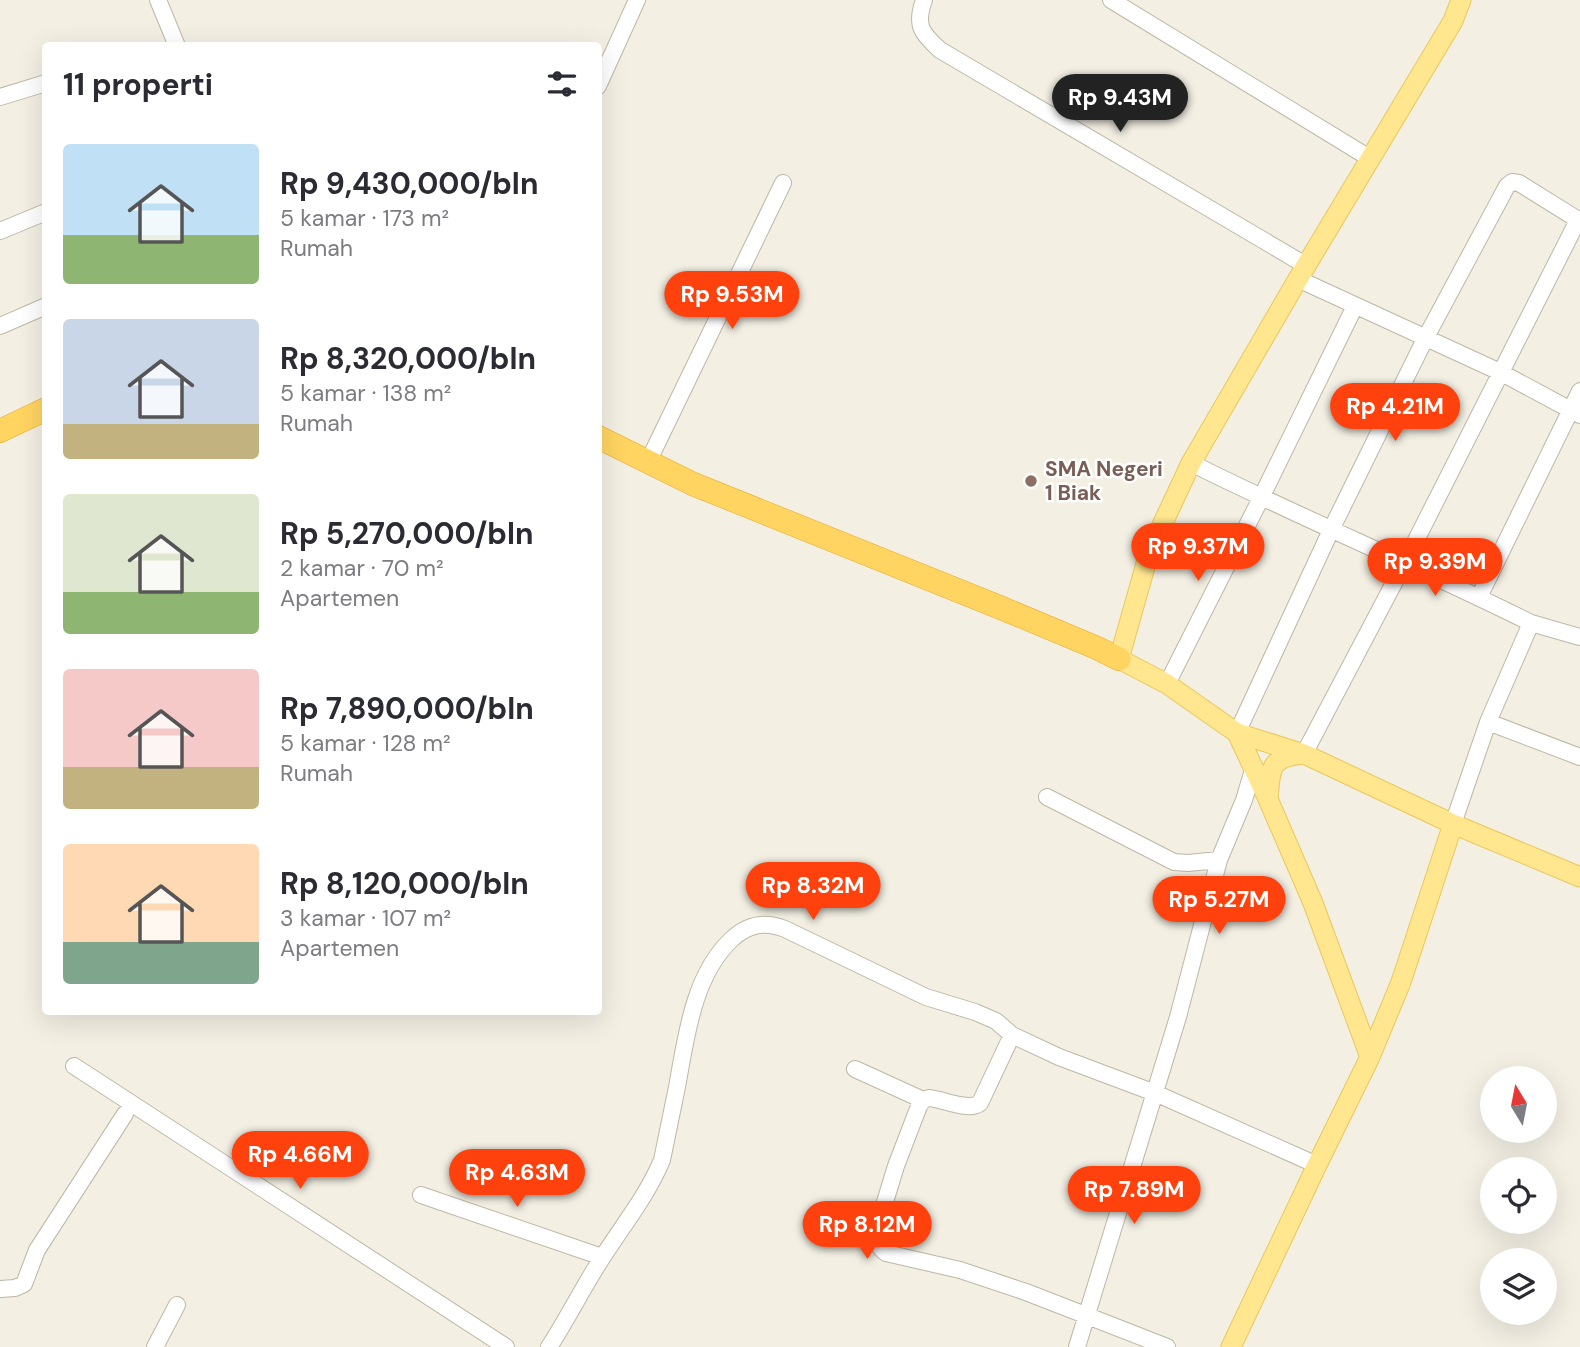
<!DOCTYPE html>
<html lang="id">
<head>
<meta charset="utf-8">
<style>
  :root { --surface:#fff; --page:#f2f2f3; --text:#2b2b33; --muted:#7c7c81; --accent:#ff410d }
  body { margin:0; font-family:"DM Sans",sans-serif; background:var(--page); color:var(--text); height:100vh; display:flex; flex-direction:column; font-size:26px; white-space:nowrap }
  * { box-sizing:border-box; margin:0 }
  p { font-size:23px; color:var(--muted) }
  .icon { flex:none; width:38px; height:38px; fill:none; stroke:currentColor; stroke-width:2; stroke-linecap:round; stroke-linejoin:round }
  .map { position:relative; flex:1; overflow:hidden }
  .side { position:absolute; left:42px; top:42px; width:560px; height:973px; display:flex; flex-direction:column; background:var(--surface); border-radius:7px; box-shadow:0 7px 28px #0002 }
  .side>* { flex:none }
  .needle { width:46px; rotate:350deg }
  .controls { position:absolute; left:1480px; top:1066px; display:grid; gap:14px }
  .controls a { display:grid; place-items:center; width:77px; height:77px; border-radius:50%; background:var(--surface); box-shadow:0 7px 28px #0002; font-size:35px }
  .price { position:absolute; translate:-50% -60px; padding:0 16px; border-radius:24px; background:var(--accent); color:#fff; font-size:23px; line-height:46px; filter:drop-shadow(0 2px 4px #0008) }
  .price::after { content:''; position:absolute; left:50%; top:42px; width:21px; height:16px; margin-left:-10px; background:inherit; clip-path:polygon(0 0,100% 0,50% 100%) }
  .price.active { background:#222; color:#fff }
  ul { padding:0; list-style:none }
  li { display:flex; align-items:center; gap:21px; height:175px; padding:0 21px }
  li span { display:grid; place-items:center; flex:none; width:196px; height:140px; border-radius:7px; color:#555 }
  li>.icon { margin-inline-start:auto }
  span .icon { width:84px; height:84px; fill:#fffc; stroke-width:1 }
  li b { font-size:30px }
  h2 { display:flex; justify-content:space-between; align-items:center; height:84px; padding:0 21px; font-size:30px }
  .map>svg:first-child { display:block }
</style>
</head>
<body>
<div class="map">
<svg width="1580" height="1347" viewBox="0 0 1580 1347">
  <rect width="100%" height="100%" fill="#f3efe3"/>
  <g fill="none" stroke-linecap="round" stroke-linejoin="round">
    <defs>
      <path id="minor" d="M158 0 177 46
        M924 0C915 25 921 33 940 50L1307 266
        M1111 0 1371 159
        M598 86 637 0
        M0 97 46 83
        M0 231 46 212
        M1298 279 1500 372 1580 415
        M0 326 46 306
        M648 462 783 183
        M1191 463C1303 519 1419 567 1531 623L1488 722 1453 824
        M1479 597 1580 391
        M1531 623 1580 637
        M1167 684 1261 498 1355 306
        M1488 722 1580 757
        M1237 733 1331 530 1425 339 1507 186 1512 182 1519 183 1580 221
        M1304 754 1404 564 1578 220
        M1047 797 1174 862 1188 863 1219 860
        M1012 1035 980 1103C968 1112 943 1099 929 1098L923 1100 919 1106 896 1166 877 1228C875 1239 877 1247 886 1253L960 1270 1026 1292 1167 1347
        M74 1066 506 1347
        M855 1069 923 1100
        M421 1195 602 1257
        M0 1289 15 1288 24 1284 37 1250 125 1114
        M155 1347 177 1305
        M549 1347C568 1318 583 1287 602 1258 623 1225 647 1196 662 1160 667 1136 672 1111 677 1087 686 1038 693 975 732 939 748 924 765 921 785 929L926 997 975 1012 996 1021 1012 1035 1059 1057 1155 1093 1317 1165
        M1077 1347 1178 1017 1219 860 1244 800 1253 770"/>
      <path id="major" d="M1461 0 1453 21 1298 279 1191 463 1149 553 1119 659 1167 684 1237 733 1304 754 1453 824 1580 877
        M1237 733 1268 799 1313 903 1370 1057
        M1268 799C1271 769 1268 758 1302 754
        M1231 1347 1317 1165 1370 1057 1401 982 1453 824"/>
      <path id="highway" d="M0 431 46 409
        M598 437 693 484 999 607 1097 648 1119 659"/>
    </defs>
    <use href="#minor" stroke="#beb7a5" stroke-width="18"/>
    <use href="#major" stroke="#eac859" stroke-width="21"/>
    <use href="#highway" stroke="#e6ac2a" stroke-width="24"/>
    <use href="#minor" stroke="#fff" stroke-width="16"/>
    <use href="#major" stroke="#ffe68f" stroke-width="19"/>
    <use href="#highway" stroke="#ffd461" stroke-width="23"/>
  </g>
  <circle fill="#8d6e63" stroke="#fff" stroke-width="2.5" cx="1031" cy="481" r="7"/>
  <g text-anchor="middle" stroke-width="5" stroke-linejoin="round" paint-order="stroke">
    <g font-size="21" font-weight="bold" fill="#785e54" stroke="#fff" text-anchor="start">
      <text x="1045" y="476">SMA Negeri<tspan x="1045" dy="24">1 Biak</tspan></text>
    </g>
  </g>
</svg>
<div class="controls">
<a><svg class="needle" viewBox="-14 -14 28 28"><path d="M0-13l5 13h-10z" fill="#e53935"/><path d="M0 13l5-13h-10z" fill="#7c7c81"/></svg></a>
<a><svg class="icon" aria-label="locate" viewBox="0 0 24 24"><circle cx="12" cy="12" r="6"/><path d="M12 2v4M12 18v4M2 12h4M18 12h4"/></svg></a>
<a><svg class="icon" aria-label="layers" viewBox="0 0 24 24"><path d="M12 4l9 5-9 5-9-5zM3 14l9 5 9-5"/></svg></a>
</div>
<b class="price active" style="left:1120px;top:134px">Rp 9.43M</b>
<b class="price" style="left:732px;top:331px">Rp 9.53M</b>
<b class="price" style="left:1395px;top:443px">Rp 4.21M</b>
<b class="price" style="left:1198px;top:583px">Rp 9.37M</b>
<b class="price" style="left:1435px;top:598px">Rp 9.39M</b>
<b class="price" style="left:813px;top:922px">Rp 8.32M</b>
<b class="price" style="left:1219px;top:936px">Rp 5.27M</b>
<b class="price" style="left:300px;top:1191px">Rp 4.66M</b>
<b class="price" style="left:517px;top:1209px">Rp 4.63M</b>
<b class="price" style="left:1134px;top:1226px">Rp 7.89M</b>
<b class="price" style="left:867px;top:1261px">Rp 8.12M</b>
<section class="side">
<h2>11 properti<svg class="icon" aria-label="filters" viewBox="0 0 24 24"><path d="M4 7h16M4 17h16"/><circle cx="9" cy="7" r="2"/><circle cx="15" cy="17" r="2"/></svg></h2>
<ul>
<li><span style="background:linear-gradient(#bfe0f5 65%,#8fb573 0)"><svg class="icon" aria-label="home" viewBox="0 0 24 24"><path d="M3 11l9-7 9 7M6 9v11h12V9"/></svg></span><div><b>Rp 9,430,000/bln</b><p>5 kamar · 173 m²</p><p>Rumah</p></div></li>
<li><span style="background:linear-gradient(#c9d6e8 75%,#c2b280 0)"><svg class="icon" aria-label="home" viewBox="0 0 24 24"><path d="M3 11l9-7 9 7M6 9v11h12V9"/></svg></span><div><b>Rp 8,320,000/bln</b><p>5 kamar · 138 m²</p><p>Rumah</p></div></li>
<li><span style="background:linear-gradient(#dfe7d0 70%,#8fb573 0)"><svg class="icon" aria-label="home" viewBox="0 0 24 24"><path d="M3 11l9-7 9 7M6 9v11h12V9"/></svg></span><div><b>Rp 5,270,000/bln</b><p>2 kamar · 70 m²</p><p>Apartemen</p></div></li>
<li><span style="background:linear-gradient(#f6c9c9 70%,#c2b280 0)"><svg class="icon" aria-label="home" viewBox="0 0 24 24"><path d="M3 11l9-7 9 7M6 9v11h12V9"/></svg></span><div><b>Rp 7,890,000/bln</b><p>5 kamar · 128 m²</p><p>Rumah</p></div></li>
<li><span style="background:linear-gradient(#ffd9b3 70%,#7fa58c 0)"><svg class="icon" aria-label="home" viewBox="0 0 24 24"><path d="M3 11l9-7 9 7M6 9v11h12V9"/></svg></span><div><b>Rp 8,120,000/bln</b><p>3 kamar · 107 m²</p><p>Apartemen</p></div></li>
</ul>
</section>
</div>
</body>
</html>
